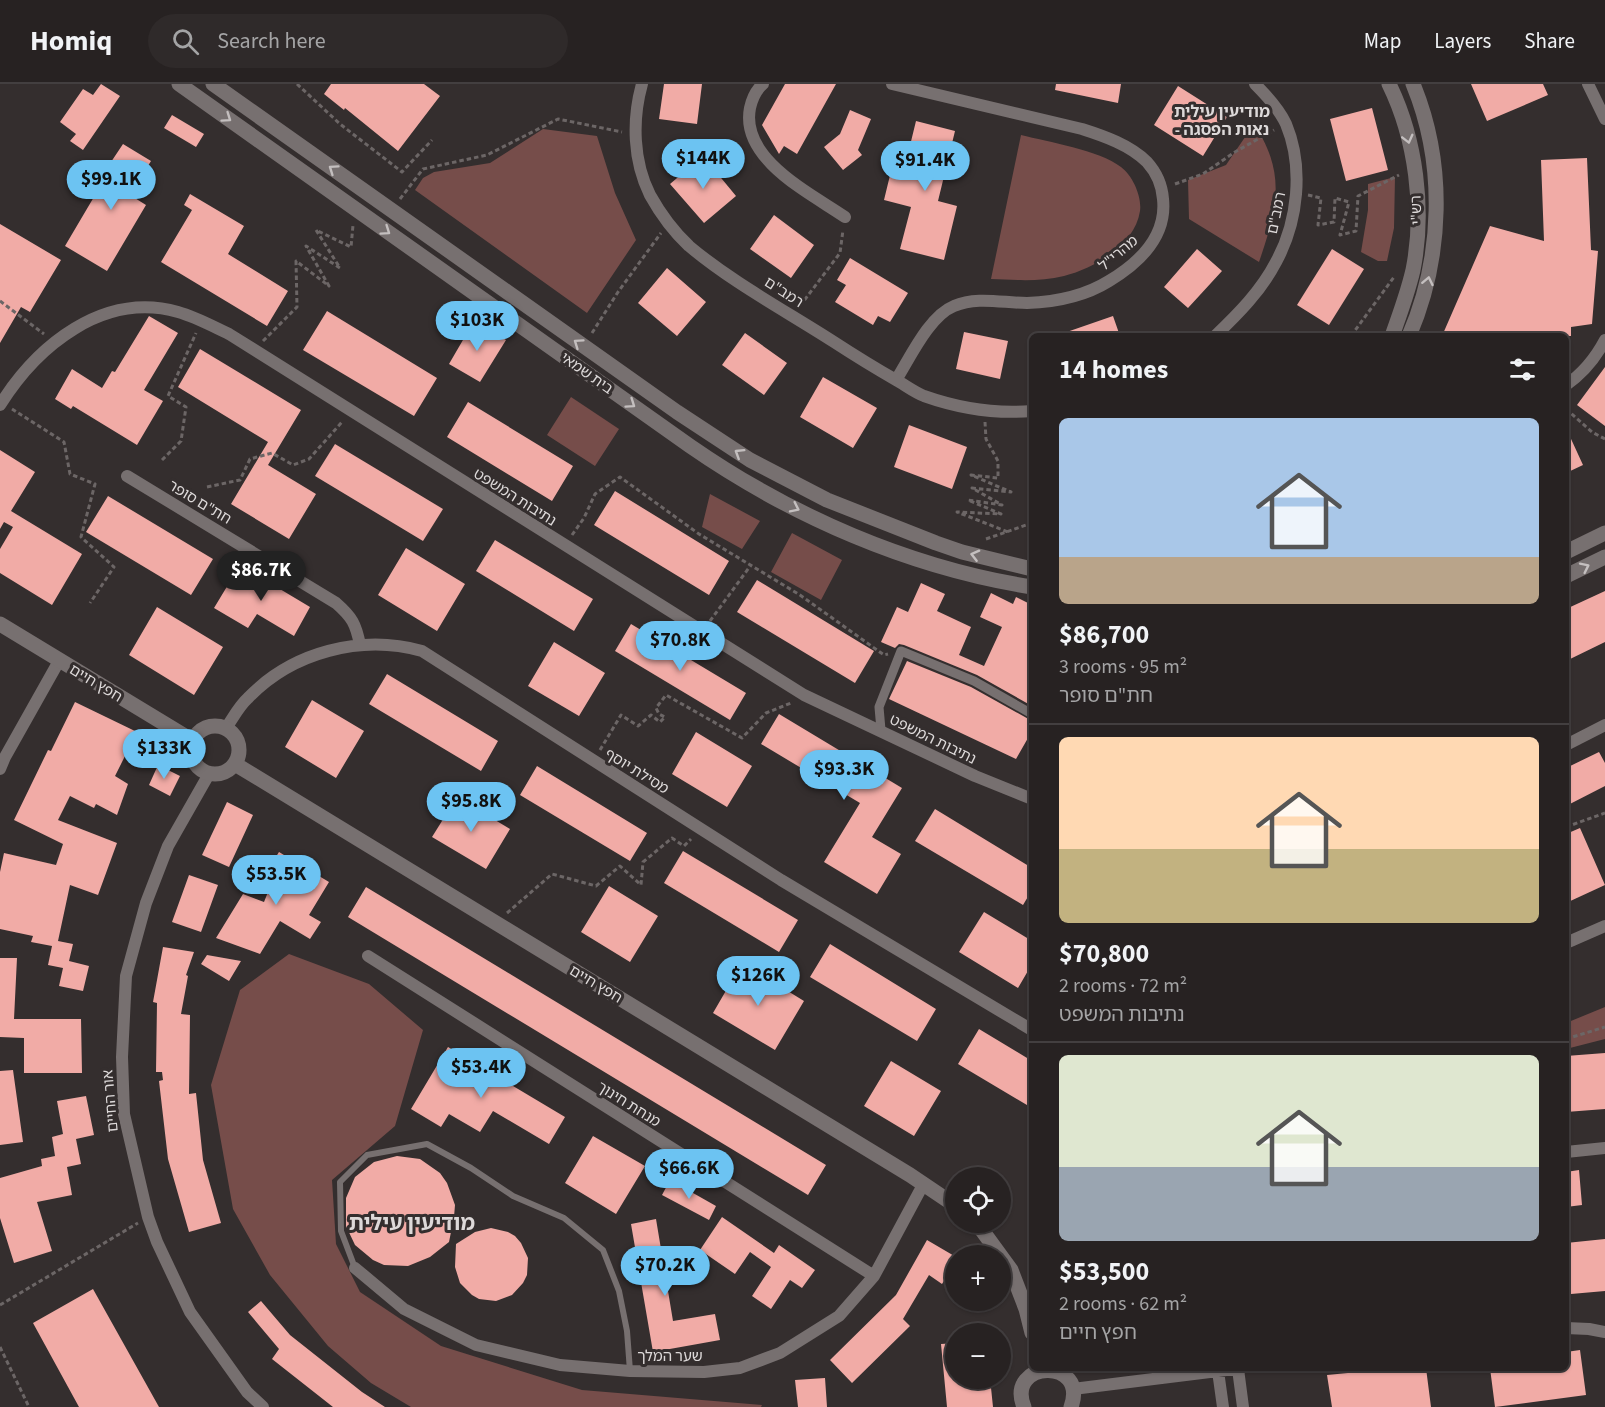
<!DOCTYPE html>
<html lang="en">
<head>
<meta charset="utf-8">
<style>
  :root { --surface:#272222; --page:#2f2a2a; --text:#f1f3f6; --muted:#a4a4a5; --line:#433f40; --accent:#6cc3f2 }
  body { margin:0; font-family:"Source Sans 3","Noto Sans Hebrew",sans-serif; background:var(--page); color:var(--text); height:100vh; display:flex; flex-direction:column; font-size:22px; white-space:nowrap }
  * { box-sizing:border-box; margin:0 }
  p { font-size:20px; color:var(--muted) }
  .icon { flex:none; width:33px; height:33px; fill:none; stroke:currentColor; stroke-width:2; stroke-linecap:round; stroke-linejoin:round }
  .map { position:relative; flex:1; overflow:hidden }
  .sheet { position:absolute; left:1029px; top:249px; width:540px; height:1038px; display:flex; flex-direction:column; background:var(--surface); border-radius:9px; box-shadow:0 2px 4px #0004,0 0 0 2px var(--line) }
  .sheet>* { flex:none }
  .buttons { position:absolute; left:945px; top:1083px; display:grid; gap:12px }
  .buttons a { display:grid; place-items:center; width:66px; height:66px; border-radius:50%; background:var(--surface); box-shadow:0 2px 4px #0004,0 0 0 2px var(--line); font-size:30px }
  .price { position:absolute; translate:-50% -51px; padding:0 14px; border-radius:21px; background:var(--accent); color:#111; font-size:20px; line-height:39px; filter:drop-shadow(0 2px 3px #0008) }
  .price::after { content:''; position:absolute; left:50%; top:36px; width:18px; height:14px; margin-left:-9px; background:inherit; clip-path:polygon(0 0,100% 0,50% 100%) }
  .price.active { background:#222; color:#fff }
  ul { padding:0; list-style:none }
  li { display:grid; align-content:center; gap:12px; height:318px; padding:0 30px }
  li+li { border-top:2px solid var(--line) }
  li span { display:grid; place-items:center; height:186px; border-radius:9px; color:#555 }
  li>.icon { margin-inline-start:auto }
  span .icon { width:108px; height:108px; fill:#fffc; stroke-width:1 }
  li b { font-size:26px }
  h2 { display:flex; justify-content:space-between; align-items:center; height:72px; padding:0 30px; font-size:26px }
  header { display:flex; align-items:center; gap:36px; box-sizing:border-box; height:84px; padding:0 30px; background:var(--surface); border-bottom:2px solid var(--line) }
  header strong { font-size:28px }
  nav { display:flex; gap:33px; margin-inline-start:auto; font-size:21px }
  .search { width:420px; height:54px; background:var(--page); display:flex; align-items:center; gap:15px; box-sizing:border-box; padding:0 21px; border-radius:33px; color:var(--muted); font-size:22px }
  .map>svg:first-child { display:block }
</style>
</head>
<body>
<header>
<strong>Homiq</strong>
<div class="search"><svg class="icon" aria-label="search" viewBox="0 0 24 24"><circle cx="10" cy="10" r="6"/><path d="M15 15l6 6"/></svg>Search here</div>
<nav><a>Map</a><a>Layers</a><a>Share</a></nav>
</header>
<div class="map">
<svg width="1605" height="1323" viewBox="0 0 1605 1323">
  <rect width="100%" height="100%" fill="#342e2e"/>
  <path fill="#764d4a" d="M1254 40C1287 90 1277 125 1259 178L1189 135 1188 96 1226 81Z
    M543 45 597 52 615 109 636 156 587 229 415 106 423 94 434 88 490 79Z
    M1021 51C1048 58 1099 66 1121 83 1133 92 1142 113 1140 127 1135 161 1095 184 1064 192 1040 198 1016 196 991 195Z
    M1395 93 1394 144 1387 177H1378L1361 168 1368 126V100Z
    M571 313 619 345 595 382 547 351Z
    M710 410 760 437 742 465 702 443Z
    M792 449 842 476 821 516 771 488Z
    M289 870 369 900 423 946 395 1042 332 1096 336 1160 360 1208 441 1262 582 1306 762 1321 761 1323H411L371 1299 328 1262 270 1191 233 1125 211 1001 240 906Z
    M1605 923V955L1566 965V939Z"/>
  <path fill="#f1aba6" d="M101 0 120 12 83 66 70 57 76 50 60 38 83 5 93 11Z
    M331 0H424L440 12 398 67 345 24 344 26 324 10Z
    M664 0H702L697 40 659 35Z
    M785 0H836L797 70 784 62 779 70 762 41Z
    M1056 0H1121L1118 19 1055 6Z
    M1471 0H1543L1548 11 1487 37Z
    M1178 2 1227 33 1203 72 1154 41Z
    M1372 24 1388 86 1346 97 1330 35Z
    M850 26 871 35 858 66 862 71 843 86 824 63 840 50Z
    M172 31 204 50 196 63 164 44Z
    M916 37 955 47 938 117 957 122 944 176 900 165 911 123 884 116 892 83 904 86Z
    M123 60 151 77 130 111 146 121 107 187 65 162 114 79 111 78Z
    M703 72 736 112 704 139 670 100Z
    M1587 74 1591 166 1598 167 1592 240 1571 243V252H1442L1490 142 1544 157 1541 76Z
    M190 110 244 142 228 170 288 207 267 242 161 178 192 126 184 121Z
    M774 131 814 161 791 194 750 165Z
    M0 140 61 176 30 228 21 223 0 259Z
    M1197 165 1222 187 1188 224 1164 203Z
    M1332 165 1364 185 1329 241 1297 221Z
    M850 174 908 209 890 238 878 232 873 241 835 218 846 201 837 196Z
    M667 184 706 218 677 252 638 219Z
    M327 227 437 294 414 332 303 266Z
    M149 232 178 249 144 306 163 317 137 361 73 322 71 325 55 315 72 285 102 304 112 287 115 288Z
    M1113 232 1120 252H1061V250Z
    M474 237 506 256 480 298 449 280Z
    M964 248 1008 257 1000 295 956 285Z
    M745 249 787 279 764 311 722 281Z
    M200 265 301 326 268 381 316 410 289 455 231 420 268 358 178 303Z
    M1605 283V342L1577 321Z
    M823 293 877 324 853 364 800 333Z
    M468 318 573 382 552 417 447 353Z
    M909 341 967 363 952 405 894 383Z
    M1566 344 1583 381 1566 389Z
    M335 360 443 425 423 457 315 392Z
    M0 366 35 388 11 427 82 470 52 521 0 489V465L13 443 4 438 0 445Z
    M615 407 729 477 709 511 594 441Z
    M108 412 213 475 191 511 86 448Z
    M495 456 593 515 574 547 476 487Z
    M406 464 465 500 437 547 378 511Z
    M240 481 310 523 294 552 257 530 248 544 214 524Z
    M757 496 874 567 855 599 737 528Z
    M921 499 945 510 937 527 971 543 959 571 984 582 1002 543 980 533 991 509 1013 520 1016 513 1032 521V622L977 591 904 561 899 560 895 564 881 558 897 523 908 528Z
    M1605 507V558L1566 577V525Z
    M157 523 223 563 194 611 129 571Z
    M631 540 746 609 730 636 615 567Z
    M554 558 605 589 579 632 528 602Z
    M907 577 971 603 1032 637V647L1016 675 889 615Z
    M387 590 498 657 481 687 369 620Z
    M312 616 364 647 336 694 285 663Z
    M75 618 137 648 115 692 128 700 117 731 96 720 94 724 70 712 58 736 117 759 98 811 70 801 58 857 73 860 69 877 89 882 83 907 59 902 63 884 48 881 52 862 31 858 33 852 0 845V788L4 769 56 781 63 760 14 736 48 666 51 667Z
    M779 630 902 704 872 753 901 770 877 810 824 778 860 719 761 660Z
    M696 648 752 682 727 723 672 690Z
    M1599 668 1605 679V702L1566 722V684Z
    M158 681 180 692 170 712 149 701Z
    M537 682 647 749 630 777 520 711Z
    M457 713 510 745 486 785 432 753Z
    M227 718 253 731 229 783 202 771Z
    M935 725 1032 784V806L1023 821 915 757Z
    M1580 744 1605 801 1566 819V750Z
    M683 767 798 836 779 868 664 799Z
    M279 768 329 798 309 831 321 838 310 855 280 837 260 870 216 854 243 810 264 818 270 803 260 798Z
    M189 791 218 801 201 848 172 838Z
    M609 802 658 832 630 878 581 848Z
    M366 803 826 1081 808 1111 348 833Z
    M984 828 1032 857V880L1018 904 959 868Z
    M830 860 936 925 917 957 810 893Z
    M163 863 194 868 186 891 188 892 181 930 190 931 189 1010 196 1009 203 1076 221 1139 189 1148 168 1075 159 997 163 996 162 988H156L157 919 153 918Z
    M207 871 241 877 229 897 201 880Z
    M0 874H17L14 935H81L82 989H24V954L0 953Z
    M742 879 804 917 775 966 713 929Z
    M979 945 1032 977V1024L958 980Z
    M448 963 565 1033 549 1060 493 1027 480 1048 449 1030 441 1043 411 1025Z
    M1605 969V1025L1566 1028V972Z
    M891 977 941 1007 914 1052 864 1022Z
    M13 986 23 1058 0 1061V987Z
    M86 1012 94 1051 76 1055 81 1080 67 1083 72 1111 37 1118 52 1167 14 1179 0 1134V1094L42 1082 41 1075 55 1072 52 1053 63 1050 57 1017Z
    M593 1052 645 1082 616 1130 565 1099Z
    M397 1072 420 1075 440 1089 447 1099 455 1121 454 1133 449 1158 430 1173 408 1182 384 1181 373 1176 355 1161 346 1142V1114L355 1093 374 1078Z
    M1579 1086 1582 1121 1566 1123V1088Z
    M670 1096 716 1122 709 1136 662 1111Z
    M722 1133 774 1169 779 1161 815 1186 802 1204 790 1196 771 1225 752 1212 771 1183 750 1168 735 1190 700 1166Z
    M656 1135 673 1237 715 1230 720 1256 653 1268 631 1140Z
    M491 1144 508 1148 515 1152 521 1159 528 1174 527 1191 523 1199 512 1211 496 1217 479 1215 472 1211 460 1199 455 1183 456 1160 475 1148Z
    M1605 1155V1207L1571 1210 1566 1159Z
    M927 1156 956 1173V1178L942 1200 929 1191 903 1235 910 1242 852 1299 830 1276 896 1211Z
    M93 1205 159 1323H79L33 1239Z
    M261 1217 290 1251 362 1308 385 1323H333L272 1275 279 1265 248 1228Z
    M956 1259V1294H990L993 1323H947L941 1260Z
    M1580 1266 1586 1311 1495 1323 1490 1284H1566V1268Z
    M1400 1284H1426L1431 1323H1332L1327 1291Z
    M825 1294 827 1323H798L795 1296Z"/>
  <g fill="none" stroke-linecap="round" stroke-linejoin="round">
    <path stroke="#6c6666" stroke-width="3" stroke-dasharray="4.5 3" stroke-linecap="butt" d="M297 0 340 40 402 88 432 56
      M1175 100 1203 90 1235 68 1274 46
      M1308 111 1321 114 1318 141 1334 138 1335 114 1349 118 1340 151 1356 147 1358 112 1399 91
      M400 115 423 85 487 71 558 35 622 48
      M0 217 44 250
      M800 222 840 169 843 146
      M592 249 618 208 661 149
      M1351 252 1394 193
      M263 257 297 223 296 177 329 202 306 162 340 184 316 146 351 163 353 141
      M12 325 64 358 70 390 95 400 81 453 114 483 90 519
      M1566 325 1592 348 1605 355
      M985 338 986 355 998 377V394L971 391 1011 408 972 404 1002 421 968 416 1001 430 957 428 1008 448
      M162 376 181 357 186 323 168 312 196 249
      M207 403 240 396 250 375 272 369 293 381 309 375 342 338
      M572 451 584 434 595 410 620 393 699 450 800 511 884 571 888 570
      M986 455 1032 439
      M710 537 751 481
      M600 666 621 631 638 642 651 631 660 638 665 633 659 630 656 624 666 611 742 654 766 629 791 619
      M1566 743 1605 729
      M507 829 552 790 596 802 620 782 641 801 643 778 672 754 684 762 691 755
      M1566 955 1605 943
      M0 1221 138 1139
      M0 1263 29 1323"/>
    <path stroke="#777070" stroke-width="6" d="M355 1184 341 1147 340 1098 367 1071 427 1060 471 1084 513 1112 564 1134 603 1166 619 1207 627 1247 630 1287"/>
    <path stroke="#777070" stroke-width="9" d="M881 646 879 623 901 567 974 597 1032 630"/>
    <path stroke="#777070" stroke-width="12" d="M642 0C632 36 633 77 650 111 660 129 674 148 689 162 733 199 786 227 834 258 854 271 875 284 896 296 905 301 914 308 924 312 958 324 996 330 1032 327
      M763 0C756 6 752 15 750 24 740 75 810 109 845 133
      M892 0 1082 45C1104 52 1130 61 1147 78 1156 88 1162 101 1163 115 1167 152 1139 179 1109 197 1085 212 1055 218 1027 219 1003 219 977 212 954 222 929 232 910 274 896 296
      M1588 0 1605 35
      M1215 252C1238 230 1261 207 1276 178 1298 138 1304 83 1286 40 1279 25 1266 11 1255 0
      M1566 301C1582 290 1596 273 1605 256
      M0 321C37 262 103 207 178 228 196 233 212 242 229 250L804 611 975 692 1032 715
      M127 392 336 519C352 533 356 540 360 561
      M226 644C233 634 239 622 248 614 292 568 361 550 422 567L781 796 1032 946
      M1566 661 1605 641
      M0 685 5 673 59 577
      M209 690 168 762 146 819 126 892 122 973 124 1030 148 1133 157 1158 190 1228 247 1308 263 1323
      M1566 859 1605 842
      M368 872 874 1192
      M1566 1068 1605 1064
      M355 1184 404 1225 476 1261 560 1281 630 1287 704 1288 740 1284 780 1269 839 1232 874 1192 924 1099
      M1566 1244 1589 1245 1605 1248
      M1238 1285 1243 1323
      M1218 1287 1223 1323
      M1073 1305 1242 1284"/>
    <path stroke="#777070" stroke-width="15" d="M179 0 690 362C791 432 910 484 1032 503
      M213 0 677 328 750 376 827 416 936 459 962 468 1032 485
      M1389 0C1416 55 1425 126 1413 186 1408 208 1400 230 1392 252
      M1409 252C1443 173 1446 80 1413 0
      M1566 468 1605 449
      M1566 492 1605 473
      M0 540 193 657
      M191 666a24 24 0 1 1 48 0a24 24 0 1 1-48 0Z
      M235 680 910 1091 956 1122
      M976 1138 1011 1186 1026 1225 1032 1249
      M1024 1323C1005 1276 1089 1273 1071 1323"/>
  </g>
  <defs><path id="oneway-chevron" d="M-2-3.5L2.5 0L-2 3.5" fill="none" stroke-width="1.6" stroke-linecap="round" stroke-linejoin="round" transform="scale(1.5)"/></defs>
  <g stroke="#c4bfbf">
    <use href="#oneway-chevron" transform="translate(227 34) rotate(35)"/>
    <use href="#oneway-chevron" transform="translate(1408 55) rotate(76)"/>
    <use href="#oneway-chevron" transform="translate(333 85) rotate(-145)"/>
    <use href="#oneway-chevron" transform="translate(386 147) rotate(35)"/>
    <use href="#oneway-chevron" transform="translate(1428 197) rotate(-78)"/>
    <use href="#oneway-chevron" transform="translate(578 259) rotate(-145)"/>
    <use href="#oneway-chevron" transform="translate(631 320) rotate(35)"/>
    <use href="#oneway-chevron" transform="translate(739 369) rotate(-148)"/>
    <use href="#oneway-chevron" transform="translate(795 424) rotate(26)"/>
    <use href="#oneway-chevron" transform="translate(975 471) rotate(-166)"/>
    <use href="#oneway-chevron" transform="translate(1585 483) rotate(-26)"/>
  </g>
  <g text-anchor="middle" stroke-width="6" stroke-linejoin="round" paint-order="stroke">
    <g font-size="15" fill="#ddd9d9" stroke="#342e2e">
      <text transform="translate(1416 126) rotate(-92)" y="5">רש"י</text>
      <text transform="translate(1276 129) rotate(-78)" y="5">רמב"ם</text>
      <text transform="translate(1118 169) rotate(-40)" y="5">מהרי"ל</text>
      <text transform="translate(784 208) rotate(33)" y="5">רמב"ם</text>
      <text transform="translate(587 289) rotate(35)" y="5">בית שמאי</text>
      <text transform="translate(515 413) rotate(32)" y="5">נתיבות המשפט</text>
      <text transform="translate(200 418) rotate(31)" y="5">חת"ם סופר</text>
      <text transform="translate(96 599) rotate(31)" y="5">חפץ חיים</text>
      <text transform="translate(933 655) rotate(26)" y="5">נתיבות המשפט</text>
      <text transform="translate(637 687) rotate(32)" y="5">מסילת יוסף</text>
      <text transform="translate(596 900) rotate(31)" y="5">חפץ חיים</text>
      <text transform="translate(110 1017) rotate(-95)" y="5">אור החיים</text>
      <text transform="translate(629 1020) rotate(32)" y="5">מנחת חינוך</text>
      <text x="670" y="1277">שער המלך</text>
    </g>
    <g font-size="16" font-weight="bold" fill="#ddd9d9" stroke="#342e2e">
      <text x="1222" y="33">מודיעין עילית<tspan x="1222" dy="18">- נאות הפסגה</tspan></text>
    </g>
    <g font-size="21" font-weight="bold" fill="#ddd9d9" stroke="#342e2e">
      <text x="412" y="1146">מודיעין עילית</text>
    </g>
  </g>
</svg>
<div class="buttons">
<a><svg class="icon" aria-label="locate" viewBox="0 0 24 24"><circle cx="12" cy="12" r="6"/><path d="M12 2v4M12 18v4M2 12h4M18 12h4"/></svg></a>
<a>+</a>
<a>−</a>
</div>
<b class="price" style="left:703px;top:106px">$144K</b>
<b class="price" style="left:925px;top:108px">$91.4K</b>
<b class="price" style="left:111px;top:127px">$99.1K</b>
<b class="price" style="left:477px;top:268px">$103K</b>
<b class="price active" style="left:261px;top:518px">$86.7K</b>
<b class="price" style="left:680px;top:588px">$70.8K</b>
<b class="price" style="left:164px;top:696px">$133K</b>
<b class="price" style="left:844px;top:717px">$93.3K</b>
<b class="price" style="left:471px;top:749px">$95.8K</b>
<b class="price" style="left:276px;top:822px">$53.5K</b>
<b class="price" style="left:758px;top:923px">$126K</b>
<b class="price" style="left:481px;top:1015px">$53.4K</b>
<b class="price" style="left:689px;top:1116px">$66.6K</b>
<b class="price" style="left:665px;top:1213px">$70.2K</b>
<section class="sheet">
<h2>14 homes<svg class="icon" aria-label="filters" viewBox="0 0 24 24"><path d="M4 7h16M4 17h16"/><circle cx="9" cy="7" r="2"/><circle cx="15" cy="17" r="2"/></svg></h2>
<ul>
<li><span style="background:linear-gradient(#a9c7e8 75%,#b9a48a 0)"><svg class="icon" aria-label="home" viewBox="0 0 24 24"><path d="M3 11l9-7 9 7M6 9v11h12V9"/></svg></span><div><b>$86,700</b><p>3 rooms · 95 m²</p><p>חת&quot;ם סופר</p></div></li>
<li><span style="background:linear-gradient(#ffd9b3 60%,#c2b280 0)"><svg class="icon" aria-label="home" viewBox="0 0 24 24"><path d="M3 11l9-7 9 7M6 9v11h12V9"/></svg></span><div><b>$70,800</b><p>2 rooms · 72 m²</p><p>נתיבות המשפט</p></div></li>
<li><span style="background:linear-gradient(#dfe7d0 60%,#9aa5b1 0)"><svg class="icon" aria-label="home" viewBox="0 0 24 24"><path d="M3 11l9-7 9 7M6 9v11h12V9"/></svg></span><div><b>$53,500</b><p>2 rooms · 62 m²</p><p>חפץ חיים</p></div></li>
</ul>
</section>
</div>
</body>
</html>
